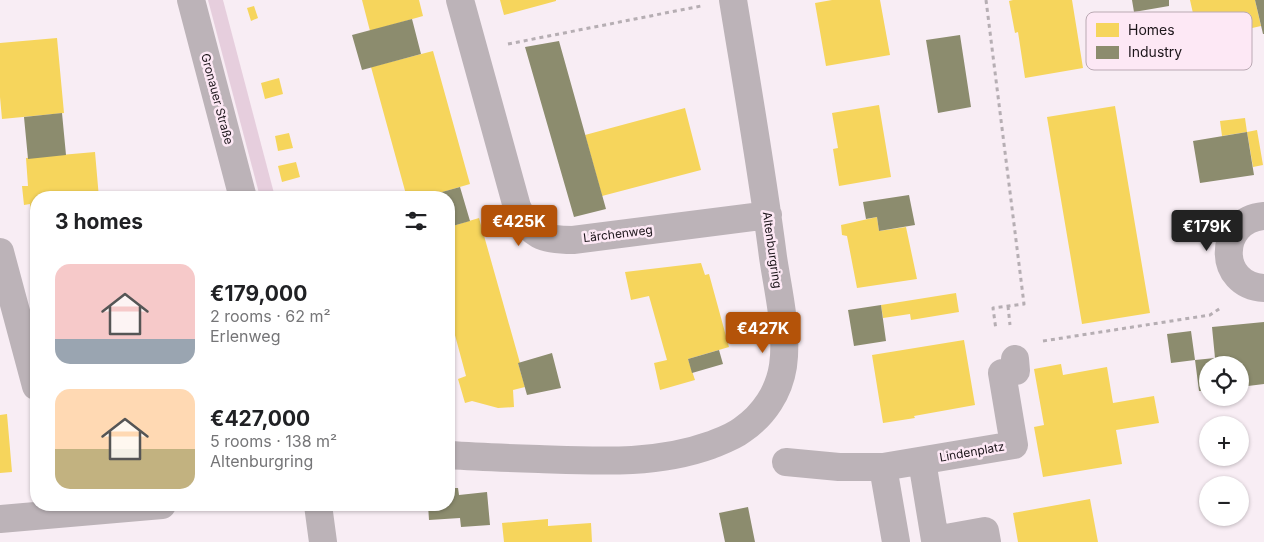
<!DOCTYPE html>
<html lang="en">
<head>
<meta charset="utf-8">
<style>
  :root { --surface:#fff; --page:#f6f6f6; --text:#202124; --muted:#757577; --accent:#b45309 }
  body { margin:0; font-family:Inter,sans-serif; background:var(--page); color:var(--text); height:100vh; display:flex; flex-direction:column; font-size:19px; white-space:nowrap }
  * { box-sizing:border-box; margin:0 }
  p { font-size:16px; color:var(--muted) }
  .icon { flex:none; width:28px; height:28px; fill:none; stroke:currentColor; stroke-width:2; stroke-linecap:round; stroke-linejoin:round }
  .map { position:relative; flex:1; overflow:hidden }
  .sheet { position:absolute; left:30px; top:191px; width:425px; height:320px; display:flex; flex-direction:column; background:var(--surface); border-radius:20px; box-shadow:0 1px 4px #0004 }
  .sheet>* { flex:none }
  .fabs { position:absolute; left:1199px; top:356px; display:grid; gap:10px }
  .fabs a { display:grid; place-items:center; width:50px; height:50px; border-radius:50%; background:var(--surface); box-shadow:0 1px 4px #0004; font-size:25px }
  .price { position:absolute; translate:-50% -42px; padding:0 11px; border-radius:5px; background:var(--accent); color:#fff; font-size:16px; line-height:32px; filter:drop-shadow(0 1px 2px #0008) }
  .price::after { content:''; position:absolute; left:50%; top:30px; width:15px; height:11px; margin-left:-8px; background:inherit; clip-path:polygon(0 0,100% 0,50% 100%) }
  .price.selected { background:#222; color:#fff }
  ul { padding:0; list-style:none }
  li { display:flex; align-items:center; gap:15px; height:125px; padding:0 25px }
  li span { display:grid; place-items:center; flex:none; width:140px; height:100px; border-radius:15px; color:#555 }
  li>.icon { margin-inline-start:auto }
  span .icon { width:60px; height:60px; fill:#fffc; stroke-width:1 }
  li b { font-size:21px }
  h2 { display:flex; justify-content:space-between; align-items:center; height:60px; padding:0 25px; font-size:21px }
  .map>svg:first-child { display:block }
</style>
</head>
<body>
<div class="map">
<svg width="1264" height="542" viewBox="0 0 1264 542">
  <rect width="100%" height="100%" fill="#f8edf4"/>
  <path fill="#e6cedd" d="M208 0H223L275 197H260Z"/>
  <path fill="#f6d55c" d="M362 0H419L423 16 370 31Z
    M500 0H556V1L504 15Z
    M832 0H880L890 55 826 66 815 3Z
    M1013 0H1072L1083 68 1025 78 1018 32 1015 33 1009 1Z
    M1190 0H1255L1261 26 1199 40Z
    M254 6 258 18 251 21 247 8Z
    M57 38 64 113 2 119 0 97V43Z
    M433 51 470 184 422 198H407L371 67Z
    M279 78 283 94 265 99 261 83Z
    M879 105 891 177 839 186 833 149 838 148 832 113Z
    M1115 106 1150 313 1082 324 1047 117Z
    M685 108 701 170 602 196 585 135Z
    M1245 118 1247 132 1257 130 1263 165 1253 167 1247 132 1222 136 1220 121Z
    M289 133 293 148 278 151 275 136Z
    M95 152 99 198H36V227H32L30 204 24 205 22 186H28L26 158Z
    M296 162 300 177 282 182 278 166Z
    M877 217 879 231 906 227 917 279 857 288 847 236 842 235 841 225Z
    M479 218 520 363H518L525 387 513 390 514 407 498 408 472 401 465 403 458 379 466 376 449 313V227Z
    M701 263 705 275 709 274 729 347 688 359 695 380 660 390 654 363 667 360 649 296 631 300 625 272Z
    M956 293 959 312 911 320 910 314 883 318 881 305Z
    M964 340 975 405 914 416 915 418 883 423 872 355Z
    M1061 364 1063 375 1107 367 1113 403 1154 396 1159 423 1116 430 1122 464 1043 477 1034 427 1044 425 1034 369Z
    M7 414 12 472 0 473V415Z
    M1090 499 1098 542H1018L1013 513Z
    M548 519V526L591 523 592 542H504L502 523Z"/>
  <path fill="#8c8c6e" d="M1132 0H1169V6L1134 12Z
    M1255 0H1264V34H1263Z
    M412 19 421 54 362 70 352 35Z
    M960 35 971 107 938 113 926 40Z
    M559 41 606 209 574 217 525 47Z
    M62 113 66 155 28 159 24 117Z
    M1247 132 1254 175 1200 183 1193 141Z
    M460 187 470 221 449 227V198L424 197Z
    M909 195 915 225 879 231 877 217 866 219 863 202Z
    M881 305 886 341 854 346 848 310Z
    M1264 322V384L1240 387V365H1208V391H1199L1195 360 1215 358 1212 327Z
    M1191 331 1195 360 1171 363 1167 334Z
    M719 350 723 364 692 373 688 359Z
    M552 353 561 388 527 395 518 363Z
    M449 488H458L459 495 487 492 490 525 461 527 460 518 429 520 428 505H449Z
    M748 507 755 542H725L719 513Z"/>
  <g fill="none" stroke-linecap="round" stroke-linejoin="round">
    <path stroke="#b6aeb3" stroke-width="3" stroke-dasharray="4 4" stroke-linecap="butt" d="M986 0 1024 304 993 308 996 330
      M508 44 701 6
      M1008 306 1010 325
      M1043 341 1210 315 1222 307"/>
    <path stroke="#bcb3b8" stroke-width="28" d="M191 0 243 198
      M460 0 517 207C530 236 543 240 573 240L768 215
      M1264 216C1217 220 1217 286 1264 288
      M0 252 36 386
      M449 455C479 457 509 458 539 459 596 461 656 465 711 445 721 441 733 437 742 430 764 415 779 392 783 366 788 331 778 291 773 257 762 171 747 86 733 0
      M922 461 935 540 985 531 987 542
      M786 462 839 467H883L1014 445 1002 373 1016 371 1015 359
      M883 467 896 542
      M318 505 323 542
      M0 519 162 505"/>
  </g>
  <g text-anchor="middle" stroke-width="5" stroke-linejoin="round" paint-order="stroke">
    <g font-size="12" fill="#1c151a" stroke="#fde8f5">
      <text transform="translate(217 99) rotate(75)" y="4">Gronauer Straße</text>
      <text transform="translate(618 234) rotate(-7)" y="4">Lärchenweg</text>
      <text transform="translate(772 250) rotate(82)" y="4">Altenburgring</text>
      <text transform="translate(972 452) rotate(-10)" y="4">Lindenplatz</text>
    </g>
  </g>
  <rect x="1086" y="12" width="166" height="58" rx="8" fill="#fde8f5" stroke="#baa9b3" stroke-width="1"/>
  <rect x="1096" y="23" width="23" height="14" fill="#f6d55c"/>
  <rect x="1096" y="46" width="23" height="13" fill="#8c8c6e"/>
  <g font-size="14" fill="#1c151a">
    <text x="1128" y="35">Homes</text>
    <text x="1128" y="57">Industry</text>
  </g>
</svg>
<div class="fabs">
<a><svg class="icon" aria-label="locate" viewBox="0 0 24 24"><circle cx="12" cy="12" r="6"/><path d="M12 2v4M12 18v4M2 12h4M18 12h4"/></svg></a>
<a>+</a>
<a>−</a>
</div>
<b class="price" style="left:519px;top:247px">€425K</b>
<b class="price selected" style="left:1207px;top:252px">€179K</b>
<b class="price" style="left:763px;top:354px">€427K</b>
<section class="sheet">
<h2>3 homes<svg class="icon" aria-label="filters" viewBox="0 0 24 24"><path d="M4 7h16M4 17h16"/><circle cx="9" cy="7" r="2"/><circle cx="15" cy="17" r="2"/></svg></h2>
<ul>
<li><span style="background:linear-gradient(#f6c9c9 75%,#9aa5b1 0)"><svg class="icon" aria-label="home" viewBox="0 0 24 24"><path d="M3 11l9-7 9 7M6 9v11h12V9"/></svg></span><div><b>€179,000</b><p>2 rooms · 62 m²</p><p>Erlenweg</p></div></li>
<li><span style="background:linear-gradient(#ffd9b3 60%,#c2b280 0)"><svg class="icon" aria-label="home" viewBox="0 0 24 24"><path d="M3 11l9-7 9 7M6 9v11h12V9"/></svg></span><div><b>€427,000</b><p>5 rooms · 138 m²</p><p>Altenburgring</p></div></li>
</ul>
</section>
</div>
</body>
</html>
